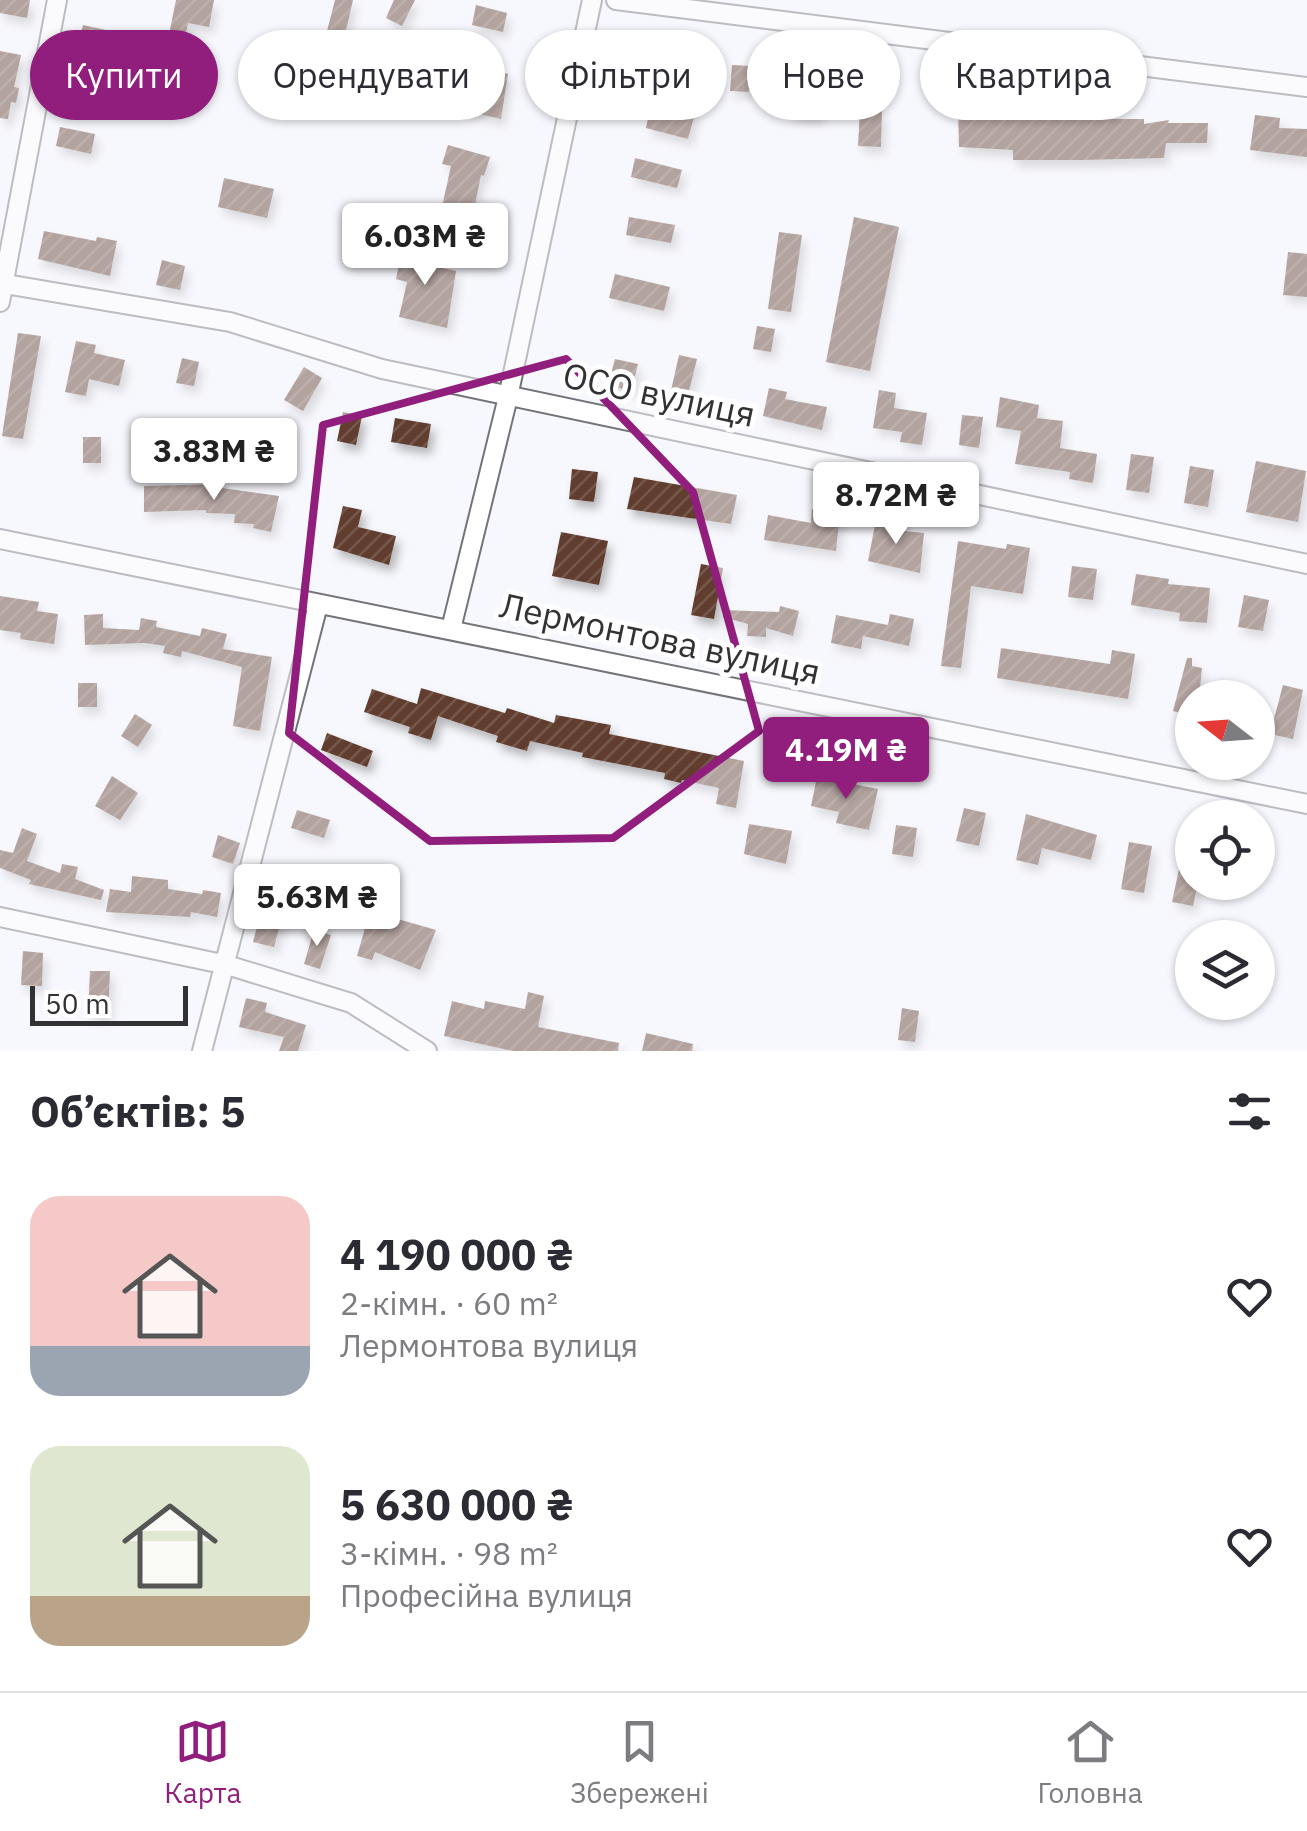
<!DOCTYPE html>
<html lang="uk">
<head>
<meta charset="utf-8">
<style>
  :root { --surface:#fff; --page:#f2f2f3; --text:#2b2b33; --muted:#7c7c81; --line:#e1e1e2; --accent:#911d7d }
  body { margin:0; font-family:"IBM Plex Sans",sans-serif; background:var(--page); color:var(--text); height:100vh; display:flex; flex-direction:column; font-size:38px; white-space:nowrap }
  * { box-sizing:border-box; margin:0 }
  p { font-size:32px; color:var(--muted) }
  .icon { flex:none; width:55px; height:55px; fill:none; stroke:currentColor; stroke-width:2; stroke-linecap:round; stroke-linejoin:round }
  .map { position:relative; height:1051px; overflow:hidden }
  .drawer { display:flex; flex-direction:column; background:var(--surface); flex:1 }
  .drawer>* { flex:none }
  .guide { position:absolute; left:30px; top:30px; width:1248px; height:90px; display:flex; gap:20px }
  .needle { width:65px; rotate:287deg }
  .fabs { position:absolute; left:1175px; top:680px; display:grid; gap:20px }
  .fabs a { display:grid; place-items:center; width:100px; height:100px; border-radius:50%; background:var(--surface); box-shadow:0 2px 8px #0004; font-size:50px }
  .scale { position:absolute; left:30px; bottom:25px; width:158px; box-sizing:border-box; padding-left:10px; border:5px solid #323234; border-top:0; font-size:28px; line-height:35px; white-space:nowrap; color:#323234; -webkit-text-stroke:8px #fff; paint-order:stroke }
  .price { position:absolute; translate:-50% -85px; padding:0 22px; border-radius:10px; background:#fff; color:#222; font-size:32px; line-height:65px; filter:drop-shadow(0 2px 5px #0008) }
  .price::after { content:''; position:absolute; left:50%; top:60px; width:30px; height:22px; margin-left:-15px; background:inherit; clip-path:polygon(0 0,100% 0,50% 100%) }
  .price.current { background:var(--accent); color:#fff }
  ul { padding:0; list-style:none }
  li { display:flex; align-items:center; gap:30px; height:250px; padding:0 30px }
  li span { display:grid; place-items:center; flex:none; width:280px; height:200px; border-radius:30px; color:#555 }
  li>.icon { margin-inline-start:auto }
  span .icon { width:120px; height:120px; fill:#fffc; stroke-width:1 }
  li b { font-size:42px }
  h2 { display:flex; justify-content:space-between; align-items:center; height:120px; padding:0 30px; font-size:42px }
  .pill { padding:0 35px; border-radius:45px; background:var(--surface); box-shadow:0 2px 8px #0004; font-size:35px; line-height:90px }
  .pill.current { background:var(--accent); color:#fff }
  .tabs { display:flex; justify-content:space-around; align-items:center; height:140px; border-top:2px solid var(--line); background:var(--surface); font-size:28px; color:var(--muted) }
  .tabs a { display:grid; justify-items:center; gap:5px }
  .tabs .current { color:var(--accent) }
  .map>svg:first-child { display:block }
</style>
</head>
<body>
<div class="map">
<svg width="1307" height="1051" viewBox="0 0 1307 1051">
  <defs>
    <pattern id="building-hatch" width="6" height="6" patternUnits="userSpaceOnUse" patternTransform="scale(2.5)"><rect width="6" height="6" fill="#613e2d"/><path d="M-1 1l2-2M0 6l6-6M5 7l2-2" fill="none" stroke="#74584b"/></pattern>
    <filter id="shadow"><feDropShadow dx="4.5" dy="7" stdDeviation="5" flood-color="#0004"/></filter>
  </defs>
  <rect width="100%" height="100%" fill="#f7f8fd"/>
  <path fill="url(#building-hatch)" filter="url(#shadow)" d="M0 0H30L27 18 0 13Z
    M176 0H214L209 27 188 23 182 52 166 49Z
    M335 0H353L343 43 325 39Z
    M394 0H415L402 26 386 18Z
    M476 5 507 13 503 32 472 25Z
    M83 25 124 34 113 91 67 81Z
    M663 46 697 55 682 110 695 113 688 139 646 128Z
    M0 51 21 55 14 87 19 88 16 103 11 102 8 119 0 118Z
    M732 65 751 66 749 92 730 91Z
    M476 67 508 74 501 119 466 111Z
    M793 84 822 87 819 118 790 115Z
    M1028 103V111L1082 114V119H1144V124L1169 120 1168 123H1208L1207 143H1166L1164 158 1082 160H1013V150L959 147 958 106Z
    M860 109 882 110 881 147 858 146Z
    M1255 115 1280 118 1279 128 1307 129V157L1250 150Z
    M60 127 95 134 91 154 56 146Z
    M448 145 490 157 484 176 481 175 468 240 431 230 435 215 440 216 451 166 442 164Z
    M635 158 682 170 677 188 631 177Z
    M224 178 274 189 267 218 218 207Z
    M629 217 675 225 671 243 626 235Z
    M854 217 899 227 870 371 826 362Z
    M44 231 96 241 97 237 117 241 110 276 38 259Z
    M779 232 802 235 791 312 768 309Z
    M404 241 425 246 421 263 456 271 447 328 399 317 407 282 396 279Z
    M1288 252 1307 254V297L1283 295Z
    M162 260 185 266 180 290 156 285Z
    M615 274 670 287 664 311 609 298Z
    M757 326 775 329 771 352 753 349Z
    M18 333 41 336 23 439 2 436Z
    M76 341 96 345 94 353 125 360 119 386 89 379 86 396 65 392Z
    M679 355 697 359 687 399 670 395Z
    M182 358 199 362 194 386 176 383Z
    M615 359 638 364 631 391 608 385Z
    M304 367 322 378 303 411 284 400Z
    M769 388 787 392 785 399 827 407 822 430 763 416Z
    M879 390 896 393 894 408 927 413 922 445 900 442 902 432 873 428Z
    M1000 397 1039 405 1037 418 1063 421 1060 448 1097 454 1093 483 1069 479 1070 472 1015 464 1021 431 996 427Z
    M343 412 362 416 356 445 337 441Z
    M962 415 983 417 979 448 959 445Z
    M395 418 431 424 427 448 391 442Z
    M83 437H101V463H83Z
    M1131 454 1154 457 1149 493 1126 490Z
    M1256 461 1306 471 1298 522 1246 512Z
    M1190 466 1214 470 1208 507 1184 503Z
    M572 469 598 472 594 502 569 499Z
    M634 477 737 495 731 524 627 509Z
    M222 484V488L279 496 271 532 253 528 254 524 234 523 235 514 206 513V510L144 512V486Z
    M343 506 362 510 358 527 396 536 389 565 333 548Z
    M812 509 840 512 836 551 764 540 768 515 811 523Z
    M876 520 894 523 893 530 924 533 920 573 868 561Z
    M561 532 608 541 599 585 552 576Z
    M958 541 1006 549 1007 544 1030 548 1023 594 971 586 961 668 941 666Z
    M701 564 723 568 714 619 691 615Z
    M1072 566 1097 569 1093 600 1068 597Z
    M1136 574 1169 579 1168 584 1210 588 1207 623 1179 621 1180 613 1131 605Z
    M1244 595 1269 600 1263 631 1238 627Z
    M0 596 39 602 37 611 58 614 54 644 20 639 21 633 0 630Z
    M780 606 799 611 793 636 766 628V637L747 636 748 624 723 617 724 610 779 612Z
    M103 614V628L139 630 141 618 157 621 156 627 200 636 202 628 227 634 223 649 272 657 260 731 233 726 242 667 182 651 181 657 163 653 165 646 145 643 85 645 84 615Z
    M890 614 914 619 909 646 863 636 861 649 831 643 836 615 888 625Z
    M1001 648 1110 664 1112 650 1135 654 1128 699 997 678Z
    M1187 658H1192V666L1202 668 1199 698H1192V716L1173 711Z
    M78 683H97V707H78Z
    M1283 685 1303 690 1293 739 1270 734Z
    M421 688 505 713 507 708 554 723 556 715 611 725 609 734 744 761 736 808 716 804 719 788 682 780 681 783 664 779 665 773 582 757 583 753 530 741 527 751 496 742 498 736 438 716 431 740 408 733 410 727 364 712 372 689 417 704Z
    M135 714 152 725 138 747 121 736Z
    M327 733 373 751 367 767 321 750Z
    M112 776 138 793 120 820 95 806Z
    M817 777 878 789 869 830 836 823 839 812 811 806Z
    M964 808 986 813 979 846 956 841Z
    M297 810 330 820 324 838 291 828Z
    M1026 814 1097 835 1091 860 1042 848 1038 865 1016 860Z
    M749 824 792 831 786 864 744 854Z
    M896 825 917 828 913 857 892 854Z
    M22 828 37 834 27 861 60 873 62 864 78 867 75 879 104 890 101 900 29 884 31 880 0 868V850L13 853Z
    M218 835 240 843 233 864 212 857Z
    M1185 841 1192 842V882H1198L1193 906 1172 902Z
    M1129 842 1152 846 1144 893 1121 889Z
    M132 876 168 880V889L202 894 203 890 221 893 217 917 191 912 190 917 106 912 110 889 131 892Z
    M264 900 285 906 274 947 253 942Z
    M370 911 436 930 420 970 375 952 372 960 357 956Z
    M314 930 331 935 320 969 304 964Z
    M23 951 43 953 42 986 21 985Z
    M90 971H110L108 1016 88 1015Z
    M528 992 544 996 538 1027 619 1043 618 1051H513L444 1036 452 1001 484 1009 485 1001 525 1009Z
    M246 998 267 1003 265 1012 306 1025 298 1051H279L284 1037 239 1027Z
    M902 1008 919 1011 915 1042 898 1040Z
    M646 1033 693 1044 692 1051H642Z"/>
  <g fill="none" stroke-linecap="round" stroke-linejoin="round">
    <defs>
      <path id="minor" d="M616 0 1307 87
        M0 283 230 322 382 369 1307 564
        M0 302 57 0
        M0 539 1307 804
        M451 629 508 397 592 0
        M0 917 227 965 351 1003 427 1051
        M202 1051 318 605"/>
    </defs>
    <use href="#minor" stroke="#737378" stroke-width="22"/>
    <use href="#minor" stroke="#fff" stroke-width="18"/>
  </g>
  <path d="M0 0H1307V1051H0ZM566 359 693 492 759 731 613 838 430 841 289 733 323 425Z" fill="#f7f8fd" fill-opacity=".55" fill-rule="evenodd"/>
  <path fill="none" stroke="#911d7d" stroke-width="8" stroke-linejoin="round" d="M566 359 693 492 759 731 613 838 430 841 289 733 323 425Z"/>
  <g text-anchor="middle" stroke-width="10" stroke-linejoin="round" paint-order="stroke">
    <g font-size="35" fill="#323234" stroke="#fff">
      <text transform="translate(659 395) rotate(12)" y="12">ОСО вулиця</text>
      <text transform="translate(660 639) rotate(12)" y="12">Лермонтова вулиця</text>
    </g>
  </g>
</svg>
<div class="fabs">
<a><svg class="needle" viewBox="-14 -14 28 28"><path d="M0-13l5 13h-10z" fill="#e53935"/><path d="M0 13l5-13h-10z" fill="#7c7c81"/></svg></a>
<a><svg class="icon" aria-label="locate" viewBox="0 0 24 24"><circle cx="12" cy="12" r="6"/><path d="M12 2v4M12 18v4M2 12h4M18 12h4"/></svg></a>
<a><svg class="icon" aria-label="layers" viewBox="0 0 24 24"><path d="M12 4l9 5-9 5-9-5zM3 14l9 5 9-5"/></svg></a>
</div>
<div class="scale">50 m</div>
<b class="price" style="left:425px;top:288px">6.03M ₴</b>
<b class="price" style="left:214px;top:503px">3.83M ₴</b>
<b class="price" style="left:896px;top:547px">8.72M ₴</b>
<b class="price current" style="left:846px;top:802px">4.19M ₴</b>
<b class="price" style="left:317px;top:949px">5.63M ₴</b>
<div class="guide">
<a class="pill current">Купити</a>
<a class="pill">Орендувати</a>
<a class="pill">Фільтри</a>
<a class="pill">Нове</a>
<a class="pill">Квартира</a>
</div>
</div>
<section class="drawer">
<h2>Об’єктів: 5<svg class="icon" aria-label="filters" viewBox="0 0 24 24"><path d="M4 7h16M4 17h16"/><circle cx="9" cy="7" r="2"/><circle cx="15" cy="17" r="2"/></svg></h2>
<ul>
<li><span style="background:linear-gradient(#f6c9c9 75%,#9aa5b1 0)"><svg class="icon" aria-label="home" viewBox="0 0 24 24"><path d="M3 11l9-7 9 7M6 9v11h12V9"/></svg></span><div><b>4 190 000 ₴</b><p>2-кімн. · 60 m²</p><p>Лермонтова вулиця</p></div><svg class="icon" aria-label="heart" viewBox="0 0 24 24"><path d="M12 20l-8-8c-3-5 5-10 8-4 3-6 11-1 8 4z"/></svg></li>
<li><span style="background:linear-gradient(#dfe7d0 75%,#b9a48a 0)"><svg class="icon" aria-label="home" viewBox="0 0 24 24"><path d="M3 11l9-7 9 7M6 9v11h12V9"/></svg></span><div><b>5 630 000 ₴</b><p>3-кімн. · 98 m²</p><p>Професійна вулиця</p></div><svg class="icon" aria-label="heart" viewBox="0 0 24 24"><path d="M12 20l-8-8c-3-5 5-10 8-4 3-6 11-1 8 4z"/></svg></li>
</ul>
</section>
<nav class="tabs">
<a class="current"><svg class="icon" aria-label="map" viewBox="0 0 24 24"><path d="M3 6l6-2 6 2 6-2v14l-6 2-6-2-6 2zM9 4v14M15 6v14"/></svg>Карта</a>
<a><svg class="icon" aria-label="saved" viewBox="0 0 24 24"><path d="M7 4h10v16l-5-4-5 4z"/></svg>Збережені</a>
<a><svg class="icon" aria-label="home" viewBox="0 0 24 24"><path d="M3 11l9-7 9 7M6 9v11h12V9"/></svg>Головна</a>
</nav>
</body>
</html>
